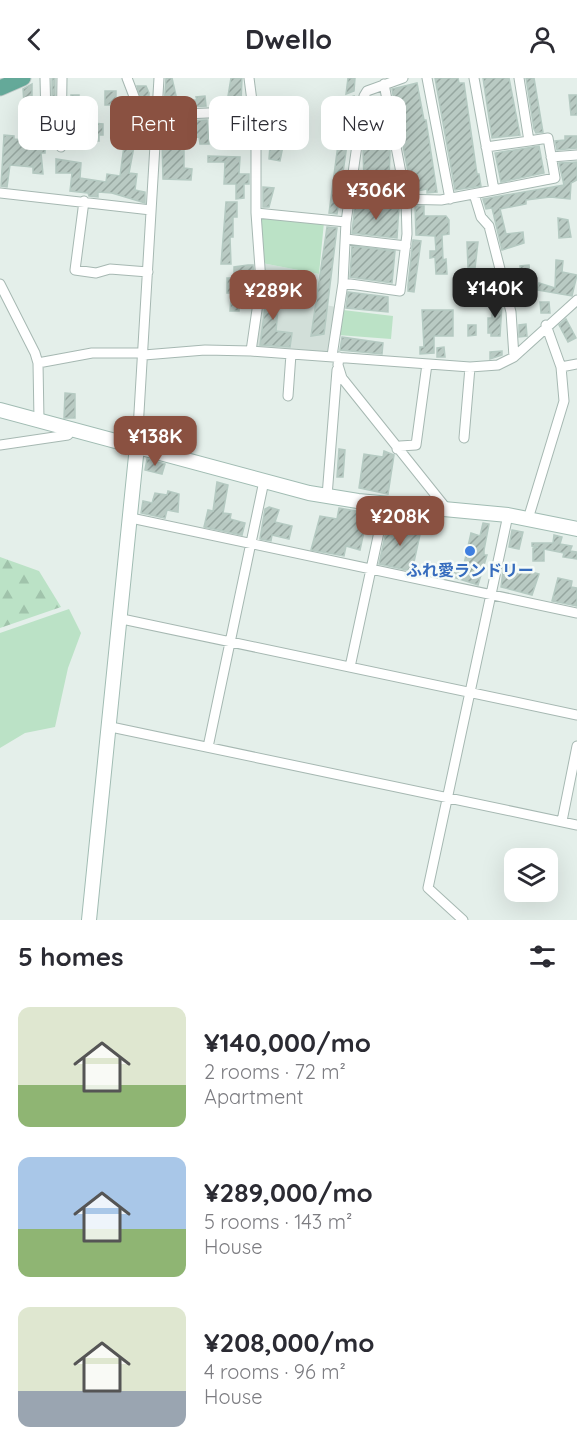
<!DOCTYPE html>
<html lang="en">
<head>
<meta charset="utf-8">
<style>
  :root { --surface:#fff; --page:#f7f7f7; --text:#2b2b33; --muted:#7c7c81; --accent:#8a5141 }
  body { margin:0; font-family:Quicksand,"Noto Sans JP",sans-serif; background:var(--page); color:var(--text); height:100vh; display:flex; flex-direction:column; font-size:22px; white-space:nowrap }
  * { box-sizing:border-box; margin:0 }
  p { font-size:20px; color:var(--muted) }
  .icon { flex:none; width:33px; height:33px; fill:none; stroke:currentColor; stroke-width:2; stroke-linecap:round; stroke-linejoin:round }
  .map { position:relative; height:842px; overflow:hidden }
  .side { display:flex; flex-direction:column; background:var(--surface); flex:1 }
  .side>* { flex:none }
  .top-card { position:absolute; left:18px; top:18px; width:542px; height:54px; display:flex; gap:12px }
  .tools { position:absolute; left:504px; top:770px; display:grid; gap:12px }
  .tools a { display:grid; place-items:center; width:54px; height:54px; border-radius:12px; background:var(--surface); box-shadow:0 6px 24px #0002; font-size:30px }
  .price { position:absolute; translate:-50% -51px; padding:0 14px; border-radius:12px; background:var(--accent); color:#fff; font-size:20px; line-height:39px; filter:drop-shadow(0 2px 3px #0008) }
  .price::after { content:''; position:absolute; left:50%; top:36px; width:18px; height:14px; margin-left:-9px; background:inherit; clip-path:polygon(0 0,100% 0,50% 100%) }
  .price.active { background:#222; color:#fff }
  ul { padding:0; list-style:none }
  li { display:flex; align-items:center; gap:18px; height:150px; padding:0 18px }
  li span { display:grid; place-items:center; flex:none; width:168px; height:120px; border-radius:12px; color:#555 }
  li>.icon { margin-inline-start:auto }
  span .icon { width:72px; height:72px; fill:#fffc; stroke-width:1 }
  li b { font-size:26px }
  h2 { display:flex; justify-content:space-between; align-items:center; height:72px; padding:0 18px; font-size:26px }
  .tag { padding:0 21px; border-radius:12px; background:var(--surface); box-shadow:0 6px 24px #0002; font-size:21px; line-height:54px }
  .tag.active { background:var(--accent); color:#fff }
  header { display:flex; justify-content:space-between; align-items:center; height:78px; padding:0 18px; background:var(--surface); font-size:27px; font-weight:700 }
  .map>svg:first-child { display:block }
</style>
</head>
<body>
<header><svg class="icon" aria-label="back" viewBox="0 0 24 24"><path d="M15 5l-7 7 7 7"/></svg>Dwello<svg class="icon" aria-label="person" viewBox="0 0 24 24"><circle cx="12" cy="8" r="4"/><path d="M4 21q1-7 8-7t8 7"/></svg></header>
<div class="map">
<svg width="577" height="842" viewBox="0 0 577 842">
  <defs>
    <pattern id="forest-firs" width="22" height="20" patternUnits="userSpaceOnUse" patternTransform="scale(1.5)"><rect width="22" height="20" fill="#bbe2c6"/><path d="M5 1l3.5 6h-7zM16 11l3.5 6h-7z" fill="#a0c3ab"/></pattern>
    <pattern id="building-hatch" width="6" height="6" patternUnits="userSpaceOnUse" patternTransform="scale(1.5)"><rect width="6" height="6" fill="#b9cac3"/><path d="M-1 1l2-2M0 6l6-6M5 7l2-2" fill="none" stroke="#96a6a0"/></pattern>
  </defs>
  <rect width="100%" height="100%" fill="#e4efea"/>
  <path fill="#d2dfd9" d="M262 185 319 196 315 225 336 229 327 276 255 270Z"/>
  <path fill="url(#forest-firs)" d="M0 479 39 493 61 529 0 550Z"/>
  <path fill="#bbe2c6" d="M261 138 324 144 319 196 262 185 258 140Z
    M343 232 393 238 391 261 338 257Z
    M69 531 81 555 68 590 55 649 25 655 0 670V555Z"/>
  <path fill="url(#building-hatch)" stroke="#b5cac2" stroke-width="1.5" d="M52 0H55V43H52Z
    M166 0H172L177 22H197L196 19 205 18 206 28 164 30Z
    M231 0H242L241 25 244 27 222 28V24H227Z
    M348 0H355L354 13 346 16Z
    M435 0H458L459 5H464L477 96H479L481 108 455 112Z
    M483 0H509L520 57 492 60Z
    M526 0H534L543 54 536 55 534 51Z
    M417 5 424 42H426L437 114 427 115V111L412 114 392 11Z
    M32 6V25H24L23 11Z
    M137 8H146L149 15V31H143Z
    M105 13H116V24H113V27H105Z
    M71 17H79V28H71Z
    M569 17H577V37H571Z
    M354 18 337 136 329 135 344 21Z
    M379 19 381 51H385L386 67H389L390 73 389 103H394L395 114H384L383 101H370L371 114 360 113 359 104 364 103 363 70H373L372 48H370V20Z
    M260 25 272 26 271 37H261Z
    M130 42 140 45V58H136L129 95 137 96 135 112 145 114V125L112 115 98 114V119L89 118 88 115 70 113 72 95H56V81L81 85 80 100 106 104 107 96 120 98 125 60H129Z
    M207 42 209 66H200L199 59 184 60V90L192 91 191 102 163 101 162 62 174 63V51L183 52V43Z
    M92 45 103 46V57H99V63H92Z
    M32 52H46L45 75H41L43 96 33 95V89L10 87 7 109 1 108 4 57 14 58V61L33 63Z
    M225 54H243V67L225 68Z
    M271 55 289 57 287 68H283L280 83 269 81Z
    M565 58H577V70L557 72 555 63 565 62Z
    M539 68 544 95 501 104 495 75Z
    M208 78 240 79 239 96H249V106H244V120L236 121V106H224L225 84H208Z
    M577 84V102L571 105 570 121 550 119 526 122V126L500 131 506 156 523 154 524 165 502 172 492 130 486 131 483 121 564 107 559 85Z
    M263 109 274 110 269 129H263Z
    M226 124H237V139H233V159H230L231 186H221Z
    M355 127 399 128 397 160 352 155Z
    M415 128H424V138H446L449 142V156L442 157 443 182 446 181 447 196H436L435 179 430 180V173H436L435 158 416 157Z
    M558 140 568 142 571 159 559 160Z
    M327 149 337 150 324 256 311 258Z
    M413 162 421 163 414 214 408 213V207Z
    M467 164H478L475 190H468Z
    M352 168 395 173 392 205 350 199Z
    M556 182 563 183 562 194 577 197 572 218 537 212 539 205 555 210Z
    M248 187H253L254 198 234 197V189Z
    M529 187 530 197 521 198 520 188Z
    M482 196H492V206H483Z
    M227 200H236L235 215H227Z
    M268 206 280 207 276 253 292 255 290 269 260 267Z
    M348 214 388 219V234L346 230Z
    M231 219H239V233H230Z
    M492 223H501L502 225 500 258H491V255H488V240H492Z
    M540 224H549L550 235H541Z
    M422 232H453V258H434V275L420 276V269H424Z
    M566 241 576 260 568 264 559 247Z
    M526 246 527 258 519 259V247Z
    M468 247H476V257L468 258Z
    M342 259 383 265 382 276 340 272Z
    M444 269 445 279H437V270Z
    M502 273V277L490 281V274Z
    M65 315 75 316V340H64Z
    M339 371 345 372 343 399H337Z
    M384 373 394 377 388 416 359 410 364 376 383 379Z
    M147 381 165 386 162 396 145 392Z
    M217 404 228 407 223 435 231 436 230 441 245 445 242 457 204 449 208 432 213 433Z
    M168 413 179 416 178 434 167 432 165 440 141 435 143 423 152 425 155 415 167 417Z
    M269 429 279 432 275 444 292 448 289 461 272 457 271 463 260 461 265 431Z
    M339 430 368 435 360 472 346 468 344 478 311 472 320 438 337 441Z
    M483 445 489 446 484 472V477H487L478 507 453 499 456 488 464 486 471 455 480 458Z
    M392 446 421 452 412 493 379 486 387 449 391 450Z
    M512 452 523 454 519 471 509 469Z
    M554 457 562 459 560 466 572 468 570 473 577 474V481L563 479 564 475 544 471V483H533V470L538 469 532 468V465H553Z
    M504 486 539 496 532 517 501 509Z
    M558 500 572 503 571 509 577 510V528L552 523Z"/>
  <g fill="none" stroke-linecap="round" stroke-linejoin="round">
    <defs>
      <path id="street" d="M45 0 46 40
        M127 0 135 21 137 38 255 33
        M249 0 256 54V135L261 204 251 273
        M427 0 450 121
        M61 69 62 0
        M486 69 529 63 519 0
        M551 79 577 77
        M494 112 555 100 548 60 529 63
        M0 115 151 132
        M474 116 481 139 489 148 511 234 514 279
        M350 120 441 122 494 112 474 0
        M84 123 75 192 96 195 110 191 148 194
        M256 135 346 144
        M346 161 406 168
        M343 205 400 213 407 156 406 121 384 6
        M0 206 35 275 38 285 39 342
        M332 278 343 205 346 144 364 18 367 13 403 0
        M339 279 338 287 342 300 446 430
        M38 285 92 275H139L144 277 205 272 251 273 470 289 498 287 514 279 577 222
        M561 289 577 286
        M288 318 291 276
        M464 360 470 289
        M0 367 68 357 72 351
        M137 368 159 0
        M397 371 400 368 416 367 427 286
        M327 418 337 292
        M131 440 577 535
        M528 441 564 323 561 289 546 247
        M122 541 577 637
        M350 589 385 426
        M111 649 577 747
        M208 669 264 403
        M562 743 577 668
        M463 842 428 810 508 437"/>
      <path id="secondary" d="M0 332 309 415 358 423 508 437 577 451
        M89 842 137 368"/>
      <path id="primary" d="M0 10 23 0"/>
    </defs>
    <use href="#street" stroke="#a6b8b2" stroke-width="11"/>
    <use href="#secondary" stroke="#a1bcb3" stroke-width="16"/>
    <use href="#primary" stroke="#c1cac8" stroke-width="17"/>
    <use href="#street" stroke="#fff" stroke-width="9"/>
    <use href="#secondary" stroke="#fff" stroke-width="14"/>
    <use href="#primary" stroke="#64a999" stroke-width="15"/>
  </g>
  <circle fill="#3f7fe0" stroke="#f5fbf8" stroke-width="2" cx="470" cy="473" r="6"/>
  <g text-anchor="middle" stroke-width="5" stroke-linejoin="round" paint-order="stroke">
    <g font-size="16" font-weight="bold" fill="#366cbe" stroke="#f5fbf8">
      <text x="470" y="498">ふれ愛ランドリー</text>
    </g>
  </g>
</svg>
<div class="tools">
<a><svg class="icon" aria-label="layers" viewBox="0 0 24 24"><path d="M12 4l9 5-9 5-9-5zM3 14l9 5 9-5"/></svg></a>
</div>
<b class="price" style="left:376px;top:143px">¥306K</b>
<b class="price active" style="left:495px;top:241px">¥140K</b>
<b class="price" style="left:273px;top:243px">¥289K</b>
<b class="price" style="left:155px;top:389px">¥138K</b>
<b class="price" style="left:400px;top:469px">¥208K</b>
<div class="top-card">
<a class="tag">Buy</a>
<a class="tag active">Rent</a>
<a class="tag">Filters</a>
<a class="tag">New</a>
</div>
</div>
<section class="side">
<h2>5 homes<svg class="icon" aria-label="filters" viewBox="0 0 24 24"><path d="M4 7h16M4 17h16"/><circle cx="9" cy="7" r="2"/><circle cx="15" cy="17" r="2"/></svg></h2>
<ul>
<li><span style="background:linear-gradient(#dfe7d0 65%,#8fb573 0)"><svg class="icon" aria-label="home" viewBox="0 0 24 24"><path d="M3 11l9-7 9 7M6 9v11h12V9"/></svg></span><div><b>¥140,000/mo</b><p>2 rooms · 72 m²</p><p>Apartment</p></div></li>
<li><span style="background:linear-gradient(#a9c7e8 60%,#8fb573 0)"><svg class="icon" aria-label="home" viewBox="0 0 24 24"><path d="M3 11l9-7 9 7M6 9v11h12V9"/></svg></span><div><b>¥289,000/mo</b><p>5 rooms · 143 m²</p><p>House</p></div></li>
<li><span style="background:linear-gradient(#dfe7d0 70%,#9aa5b1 0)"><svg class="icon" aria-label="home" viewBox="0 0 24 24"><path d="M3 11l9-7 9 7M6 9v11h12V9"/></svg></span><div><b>¥208,000/mo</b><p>4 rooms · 96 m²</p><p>House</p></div></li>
</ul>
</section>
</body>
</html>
